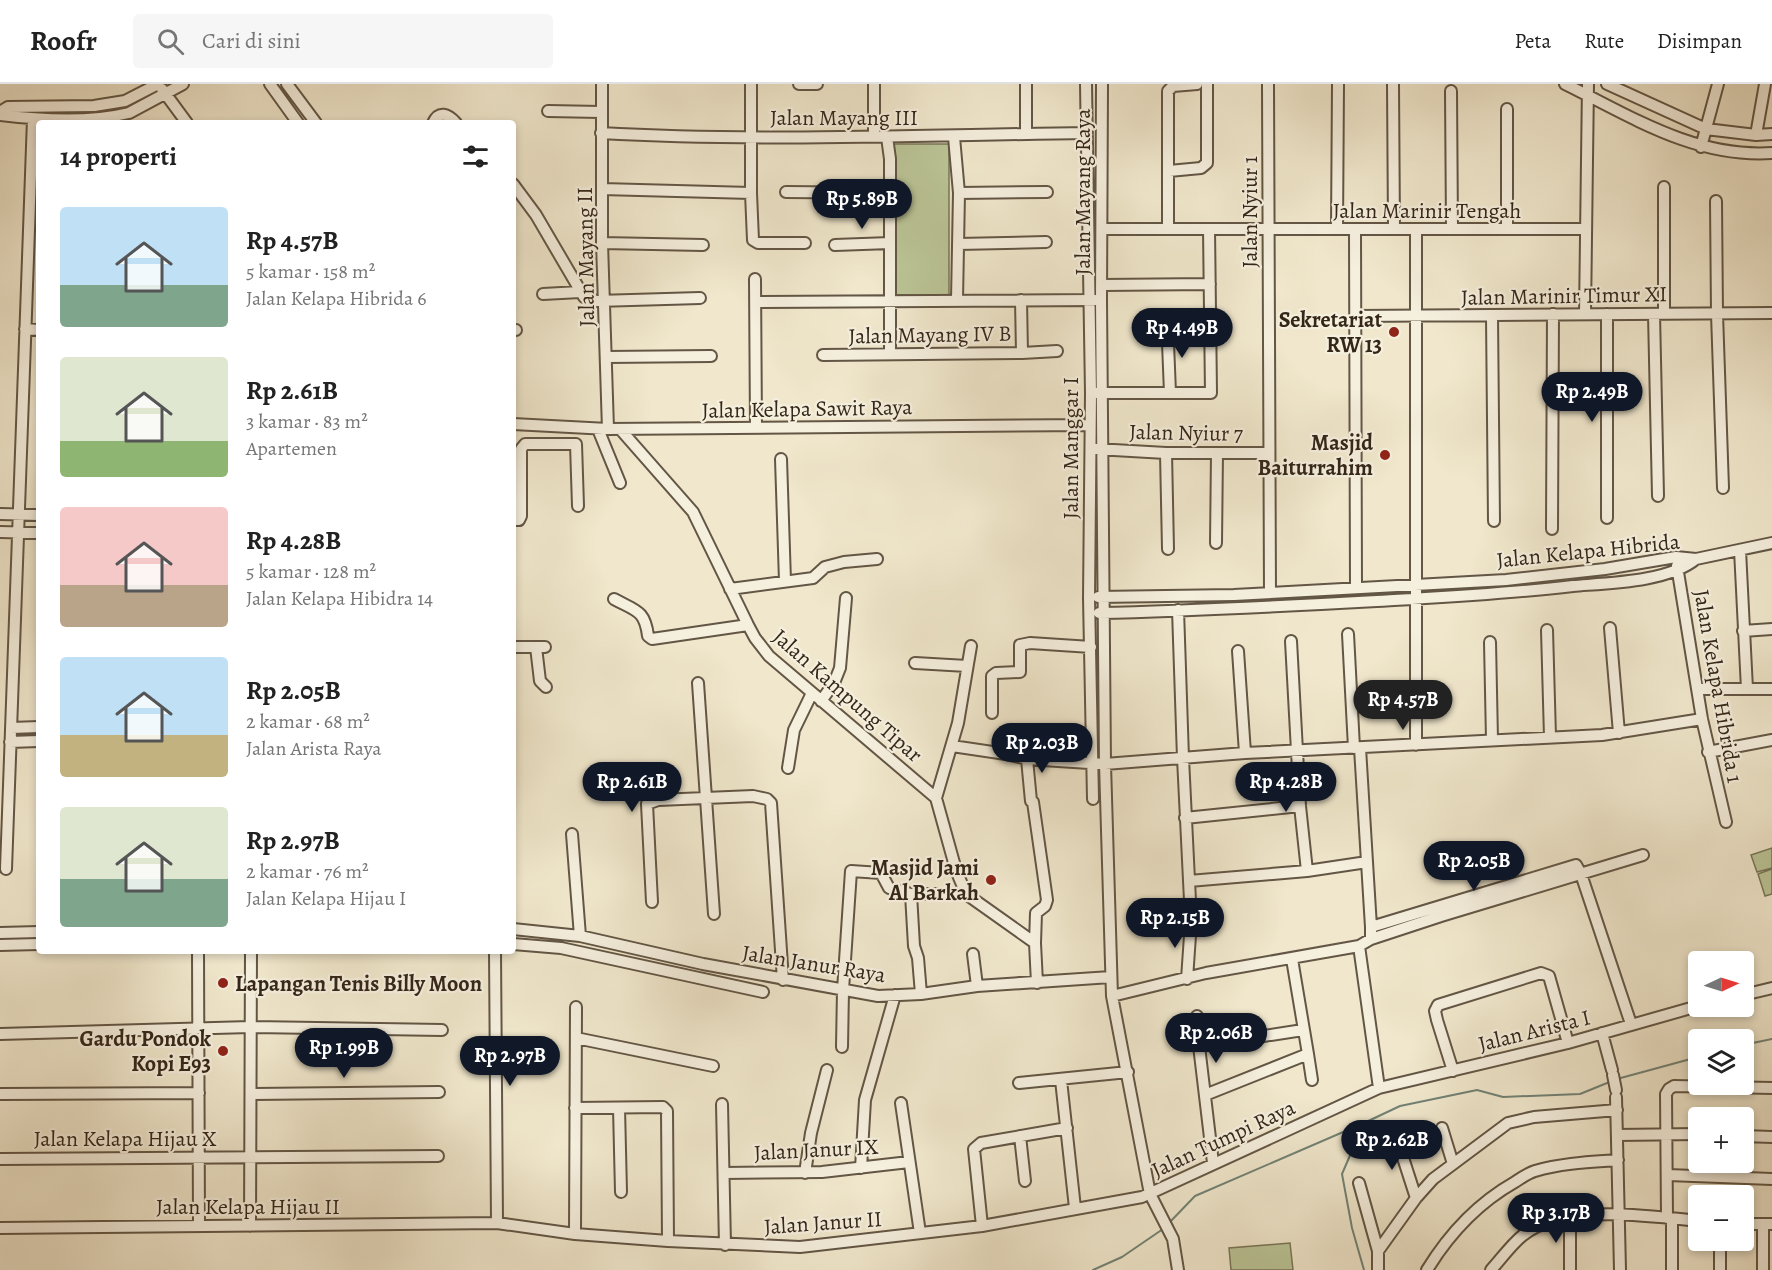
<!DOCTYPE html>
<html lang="id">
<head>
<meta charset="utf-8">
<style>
  :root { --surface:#fff; --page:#f6f6f6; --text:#222; --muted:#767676; --line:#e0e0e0; --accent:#111827 }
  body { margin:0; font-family:Alegreya,serif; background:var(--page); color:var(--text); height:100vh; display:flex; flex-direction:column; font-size:22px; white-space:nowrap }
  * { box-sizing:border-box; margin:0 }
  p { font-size:20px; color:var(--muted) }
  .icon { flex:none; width:33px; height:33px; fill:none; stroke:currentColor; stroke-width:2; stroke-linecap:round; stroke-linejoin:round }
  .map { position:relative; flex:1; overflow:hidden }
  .details { position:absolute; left:36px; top:36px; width:480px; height:834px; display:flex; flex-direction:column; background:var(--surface); border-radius:6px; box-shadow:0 3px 9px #0003 }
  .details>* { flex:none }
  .needle { width:39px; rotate:86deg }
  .buttons { position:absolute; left:1688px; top:867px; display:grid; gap:12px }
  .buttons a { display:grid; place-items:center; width:66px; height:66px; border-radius:6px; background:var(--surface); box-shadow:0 3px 9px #0003; font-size:30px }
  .price { position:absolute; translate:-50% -51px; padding:0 14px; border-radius:21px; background:var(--accent); color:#fff; font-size:20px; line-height:39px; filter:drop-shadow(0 2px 3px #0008) }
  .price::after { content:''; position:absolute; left:50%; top:36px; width:18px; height:14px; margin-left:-9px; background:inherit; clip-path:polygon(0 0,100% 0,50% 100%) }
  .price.selected { background:#222; color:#fff }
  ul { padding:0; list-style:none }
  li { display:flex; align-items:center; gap:18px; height:150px; padding:0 24px }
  li span { display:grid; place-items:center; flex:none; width:168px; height:120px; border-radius:6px; color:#555 }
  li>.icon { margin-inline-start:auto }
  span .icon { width:72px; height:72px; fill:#fffc; stroke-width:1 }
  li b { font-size:26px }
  h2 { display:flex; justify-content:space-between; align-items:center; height:72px; padding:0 24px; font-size:26px }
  header { display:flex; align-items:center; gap:36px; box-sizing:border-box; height:84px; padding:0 30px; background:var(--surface); border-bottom:2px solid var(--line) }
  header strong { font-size:28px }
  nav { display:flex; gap:33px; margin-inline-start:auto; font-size:21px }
  .search { width:420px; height:54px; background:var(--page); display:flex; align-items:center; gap:15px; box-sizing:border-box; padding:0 21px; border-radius:6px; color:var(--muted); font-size:22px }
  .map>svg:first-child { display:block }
</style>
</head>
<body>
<header>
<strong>Roofr</strong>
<div class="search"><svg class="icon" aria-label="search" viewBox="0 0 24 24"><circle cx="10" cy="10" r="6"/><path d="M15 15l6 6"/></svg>Cari di sini</div>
<nav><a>Peta</a><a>Rute</a><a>Disimpan</a></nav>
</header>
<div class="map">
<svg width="1772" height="1186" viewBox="0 0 1772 1186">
  <rect width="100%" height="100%" fill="#f0e7cc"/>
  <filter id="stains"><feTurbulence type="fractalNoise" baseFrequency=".00333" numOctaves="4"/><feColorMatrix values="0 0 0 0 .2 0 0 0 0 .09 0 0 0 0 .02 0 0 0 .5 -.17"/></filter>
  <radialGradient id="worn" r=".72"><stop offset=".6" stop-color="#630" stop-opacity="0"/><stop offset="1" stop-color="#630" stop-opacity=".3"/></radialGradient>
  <path fill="#bbc597" stroke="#787658" stroke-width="1.5" d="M892 60H949V211H892Z
    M1772 764V784L1757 788 1751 771Z
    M1772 785V810L1765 812 1758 790Z
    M1290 1159 1293 1186H1231L1229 1164Z"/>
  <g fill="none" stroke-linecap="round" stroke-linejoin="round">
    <path stroke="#728275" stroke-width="2" d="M1743 961 1772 955
      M1617 995 1698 973
      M1169 1139 1195 1112 1364 1039
      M1093 1186 1122 1173 1163 1145
      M1364 1186 1352 1144 1342 1090 1364 1039 1400 1022 1477 1006 1503 1013 1580 1010 1612 997"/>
    <defs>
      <path id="street" d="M270 0 298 39
        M287 0 316 39
        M602 0V159L608 345
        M751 0V109L753 156 758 159H805
        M799 0H817
        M874 0V52
        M1086 0 1091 309 1089 514 1093 715
        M1102 0 1101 216 1105 680 1112 912 1150 1110 1173 1155 1178 1186
        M1268 0 1270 509
        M1393 0 1394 145
        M1565 0C1632 33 1695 74 1772 69
        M1607 0 1706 45 1756 51 1772 50
        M162 5 187 39
        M1451 7 1452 145
        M1507 25V145
        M548 27 601 28
        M0 28 8 23 94 22 125 17 158 0
        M0 31C41 36 88 39 129 29L183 0
        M433 39C439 26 448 30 456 39
        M601 49C763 58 925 51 1087 49
        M1026 50V0
        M1756 51 1765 0
        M887 53 890 75V270
        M954 53 959 109 957 216
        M1701 63 1718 0
        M1169 87 1201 84 1207 79V0
        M513 100 536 131 584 213 597 217 700 214
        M602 105 751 109
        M786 108 890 109
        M959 109 1047 108
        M1716 117 1717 230 1723 404
        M1102 145H1586
        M1168 145V7L1173 2 1197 0
        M1337 145 1338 0
        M1355 145 1356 504
        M1416 146V661
        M602 159 703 161
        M958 160 1046 158
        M835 161 890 159
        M755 195 756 344
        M1102 201 1210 200
        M543 210 580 208
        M756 218 1095 216
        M1585 230 1588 0
        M1607 230V434
        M1654 230 1658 412
        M1664 230V103
        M1356 232 1772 229
        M1492 232 1494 437
        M25 245 39 246
        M513 246H516
        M1022 269 1057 267
        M823 271 1022 269 1021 216
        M607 273 711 272
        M1096 309H1211L1209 145
        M1170 309 1168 259 1172 256H1210
        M513 340 608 345 1090 341
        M598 345 620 399
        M620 345 693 428 748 541 755 554 769 572 936 714 956 786 966 810 1035 859 1037 899
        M1096 365 1166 369H1269
        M1166 369 1168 465
        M781 375 785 497
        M0 430 39 431
        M513 436H519L521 432V365L525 360H576L578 422
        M1552 445 1553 230
        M0 448 39 449
        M1216 459 1217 369
        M1740 466 1747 605
        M1677 482 1702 635 1726 738
        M730 505 813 494 825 483 844 478 877 475
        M1098 513 1234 511 1506 496 1605 485 1676 473 1696 475 1772 459
        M614 515C636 527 645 526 648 552L652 555 748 541
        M1178 526 1183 674 1191 837 1187 895
        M1099 529C1192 527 1285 522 1377 517 1443 513 1508 510 1573 502 1609 499 1668 498 1696 475
        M1610 544 1619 649
        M1547 546 1550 653
        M1743 547 1772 545
        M1348 550 1354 664
        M1291 557 1300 722 1307 787
        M1490 558 1492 656
        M513 563H545
        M536 563 540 597 546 603
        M1238 567 1245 669
        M915 579 967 582
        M698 599 714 830
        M1698 605H1772
        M821 617 834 599 840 584 846 514
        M992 629V592L996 589 1020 588V561L1030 559 1091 563
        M11 644 39 643
        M10 658 39 657
        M952 662 1006 670 1027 675 1105 680 1245 669 1602 651 1702 635
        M1360 664 1371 843
        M1708 668 1772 656
        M1027 675 1031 717 1033 718 1047 816 1045 822 1036 829 1035 859
        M788 684 794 646 812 609
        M936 714 958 639 971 562
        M1185 734 1300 722
        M572 750 580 852
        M6 785 33 35
        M1189 797 1307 787 1367 778
        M911 810 914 862 918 874 921 910
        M652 818 647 720 658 716 753 712 767 715 771 719 783 896
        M513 845 580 852 703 880 878 912 921 910 977 902 1111 893
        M0 849 39 848
        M1371 855V843L1576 781 1581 790 1631 940
        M513 860 561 864 763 908
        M0 861 39 860
        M1359 862 1379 1004
        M198 867 199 1142
        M495 867 497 1139
        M973 870 977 902
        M1743 911 1772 904
        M1112 912 1206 889 1359 862 1371 855 1441 832 1643 771
        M1197 932 1199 962
        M1602 949 1612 986
        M0 950 250 943 442 946
        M576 954 713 982
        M842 963 843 906 851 787 881 789 889 804 911 810H966
        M1308 970 1312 996
        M1453 987 1437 936 1435 927 1438 921 1541 889 1549 892 1568 959
        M1613 991 1616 1006
        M1061 996 1075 1124
        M1019 999 1128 988
        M0 1010 199 1009
        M251 1010 439 1008
        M1205 1011 1308 970 1292 875
        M1616 1013 1620 1186
        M901 1019 920 1149
        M722 1020 725 1161
        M575 1024 663 1023 667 1027 668 1157
        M619 1024 621 1108
        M1442 1044 1453 1080
        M1617 1051 1698 1050
        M1020 1052 1025 1097
        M1396 1052 1416 1114
        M1743 1052 1772 1053
        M0 1075 438 1072
        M1213 1079 1199 962 1303 946
        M861 1084 865 1016 895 911
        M724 1089 822 1088 909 1078
        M805 1089 811 1049 827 986
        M1668 1091 1772 1095
        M1359 1099 1378 1167
        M1570 1133V1186
        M1667 1134 1666 1010 1669 1005 1674 1002 1772 1004
        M1672 1135V1186
        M1743 1140H1772
        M250 1142 251 867
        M982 1142 974 1065 981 1059 1067 1044
        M0 1144 497 1139 575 1150 668 1157 800 1163 982 1142 1142 1113 1379 1004 1568 959 1698 922
        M575 1150 576 923
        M1378 1186V1167L1416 1114 1433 1095 1508 1039 1534 1033 1617 1026
        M1427 1186C1449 1150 1478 1119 1515 1098 1521 1094 1528 1089 1535 1087 1562 1079 1590 1078 1618 1076
        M1491 1186C1501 1175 1511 1161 1522 1152 1560 1119 1651 1132 1698 1137
        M1720 1186V1156
        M1763 1186V1140"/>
    </defs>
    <use href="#street" stroke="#635645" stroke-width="14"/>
    <use href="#street" stroke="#f5efde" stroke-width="10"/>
  </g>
  <g fill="#8f2418" stroke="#f5efde" stroke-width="2">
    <circle cx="1394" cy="248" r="6"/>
    <circle cx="1385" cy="371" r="6"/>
    <circle cx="991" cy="796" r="6"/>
    <circle cx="223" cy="899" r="6"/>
    <circle cx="223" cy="967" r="6"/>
  </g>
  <g text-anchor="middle" stroke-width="4.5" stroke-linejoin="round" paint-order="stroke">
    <g font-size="22" fill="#342618" stroke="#f5efde">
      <text x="844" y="41">Jalan Mayang III</text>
      <text transform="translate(1082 108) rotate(-90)" y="8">Jalan Mayang Raya</text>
      <text x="1427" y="134">Jalan Marinir Tengah</text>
      <text transform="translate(1249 128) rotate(-90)" y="8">Jalan Nyiur 1</text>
      <text transform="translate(585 173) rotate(-91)" y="8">Jalan Mayang II</text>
      <text transform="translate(1564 211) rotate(-1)" y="8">Jalan Marinir Timur XI</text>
      <text transform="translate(930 250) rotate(-1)" y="8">Jalan Mayang IV B</text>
      <text transform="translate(807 324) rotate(-1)" y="8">Jalan Kelapa Sawit Raya</text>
      <text transform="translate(1186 348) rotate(1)" y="8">Jalan Nyiur 7</text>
      <text transform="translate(1070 364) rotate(-90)" y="8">Jalan Manggar I</text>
      <text transform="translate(1588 466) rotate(-6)" y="8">Jalan Kelapa Hibrida</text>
      <text transform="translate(1719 602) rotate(80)" y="8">Jalan Kelapa Hibrida 1</text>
      <text transform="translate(848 611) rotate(41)" y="8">Jalan Kampung Tipar</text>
      <text transform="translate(814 879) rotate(9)" y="8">Jalan Janur Raya</text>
      <text transform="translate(1534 946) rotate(-14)" y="8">Jalan Arista I</text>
      <text x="125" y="1062">Jalan Kelapa Hijau X</text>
      <text transform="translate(1223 1054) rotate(-25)" y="8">Jalan Tumpi Raya</text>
      <text transform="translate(816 1065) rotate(-3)" y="8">Jalan Janur IX</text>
      <text x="248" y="1130">Jalan Kelapa Hijau II</text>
      <text transform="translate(823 1138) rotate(-4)" y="8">Jalan Janur II</text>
    </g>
    <g font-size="22" font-weight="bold" fill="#342618" stroke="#f5efde" text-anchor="end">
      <text x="1382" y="243">Sekretariat<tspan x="1382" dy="25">RW 13</tspan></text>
      <text x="1373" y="366">Masjid<tspan x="1373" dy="25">Baiturrahim</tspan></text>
      <text x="979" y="791">Masjid Jami<tspan x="979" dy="25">Al Barkah</tspan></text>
      <text x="235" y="907" text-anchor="start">Lapangan Tenis Billy Moon</text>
      <text x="211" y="962">Gardu Pondok<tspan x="211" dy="25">Kopi E93</tspan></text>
    </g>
  </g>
  <rect width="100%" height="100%" filter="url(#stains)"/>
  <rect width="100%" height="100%" fill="url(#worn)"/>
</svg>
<div class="buttons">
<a><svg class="needle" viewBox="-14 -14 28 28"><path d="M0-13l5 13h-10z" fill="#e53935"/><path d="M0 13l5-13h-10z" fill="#767676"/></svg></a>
<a><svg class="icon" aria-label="layers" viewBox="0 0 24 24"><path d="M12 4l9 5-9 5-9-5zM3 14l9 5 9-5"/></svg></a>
<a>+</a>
<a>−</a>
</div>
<b class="price" style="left:862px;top:146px">Rp 5.89B</b>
<b class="price" style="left:1182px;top:275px">Rp 4.49B</b>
<b class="price" style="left:1592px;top:339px">Rp 2.49B</b>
<b class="price selected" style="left:1403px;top:647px">Rp 4.57B</b>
<b class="price" style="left:1042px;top:690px">Rp 2.03B</b>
<b class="price" style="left:632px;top:729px">Rp 2.61B</b>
<b class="price" style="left:1286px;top:729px">Rp 4.28B</b>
<b class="price" style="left:1474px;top:808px">Rp 2.05B</b>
<b class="price" style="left:1175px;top:865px">Rp 2.15B</b>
<b class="price" style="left:1216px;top:980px">Rp 2.06B</b>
<b class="price" style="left:344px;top:995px">Rp 1.99B</b>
<b class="price" style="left:510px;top:1003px">Rp 2.97B</b>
<b class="price" style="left:1392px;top:1087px">Rp 2.62B</b>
<b class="price" style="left:1556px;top:1160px">Rp 3.17B</b>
<section class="details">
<h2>14 properti<svg class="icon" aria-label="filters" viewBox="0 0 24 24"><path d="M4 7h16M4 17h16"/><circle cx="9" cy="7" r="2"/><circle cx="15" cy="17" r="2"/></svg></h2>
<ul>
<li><span style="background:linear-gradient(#bfe0f5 65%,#7fa58c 0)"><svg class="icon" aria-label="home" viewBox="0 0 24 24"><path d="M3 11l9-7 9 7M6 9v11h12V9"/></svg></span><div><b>Rp 4.57B</b><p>5 kamar · 158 m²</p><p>Jalan Kelapa Hibrida 6</p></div></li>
<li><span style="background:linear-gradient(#dfe7d0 70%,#8fb573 0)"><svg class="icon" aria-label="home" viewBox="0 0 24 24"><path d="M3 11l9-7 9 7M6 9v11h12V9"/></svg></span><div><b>Rp 2.61B</b><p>3 kamar · 83 m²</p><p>Apartemen</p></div></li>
<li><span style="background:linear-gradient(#f6c9c9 65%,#b9a48a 0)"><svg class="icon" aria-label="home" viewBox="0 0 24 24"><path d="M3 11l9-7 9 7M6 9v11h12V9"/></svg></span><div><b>Rp 4.28B</b><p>5 kamar · 128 m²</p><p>Jalan Kelapa Hibidra 14</p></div></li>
<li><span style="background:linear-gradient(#bfe0f5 65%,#c2b280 0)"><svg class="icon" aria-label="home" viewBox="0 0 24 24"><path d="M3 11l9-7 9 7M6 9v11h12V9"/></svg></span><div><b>Rp 2.05B</b><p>2 kamar · 68 m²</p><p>Jalan Arista Raya</p></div></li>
<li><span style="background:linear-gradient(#dfe7d0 60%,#7fa58c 0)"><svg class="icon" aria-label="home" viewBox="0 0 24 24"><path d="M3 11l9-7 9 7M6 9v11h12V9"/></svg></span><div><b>Rp 2.97B</b><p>2 kamar · 76 m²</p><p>Jalan Kelapa Hijau I</p></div></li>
</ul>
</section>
</div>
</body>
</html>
